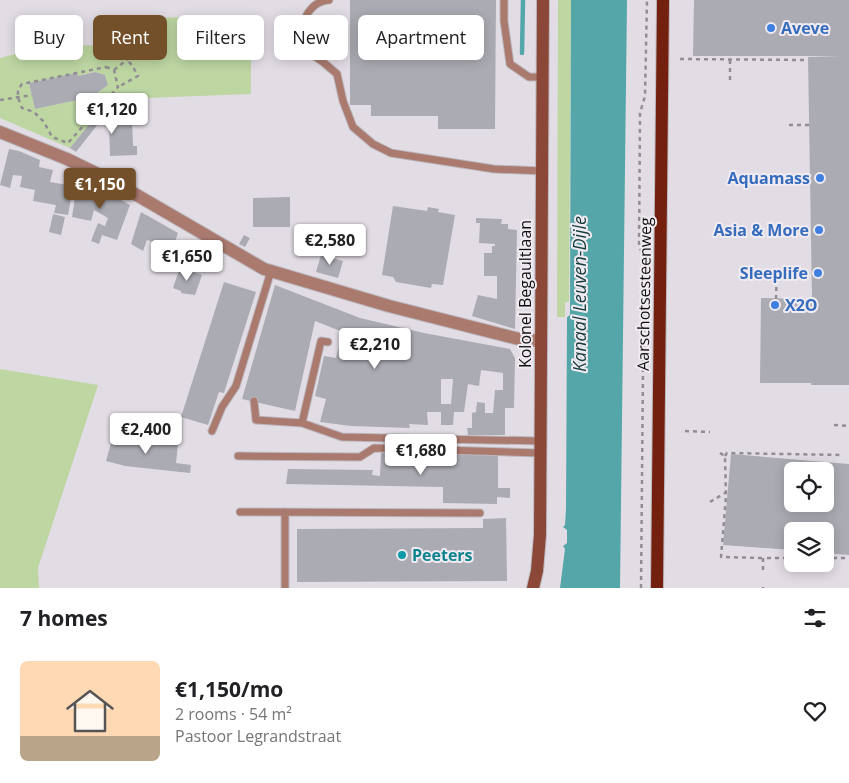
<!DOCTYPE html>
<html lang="en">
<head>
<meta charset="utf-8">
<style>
  :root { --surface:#fff; --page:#f2f2f2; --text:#202124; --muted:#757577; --accent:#735029 }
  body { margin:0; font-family:"Open Sans",sans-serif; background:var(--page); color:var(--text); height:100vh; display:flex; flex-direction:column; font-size:19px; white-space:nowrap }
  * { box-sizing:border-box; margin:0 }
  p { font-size:16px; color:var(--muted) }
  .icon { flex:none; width:28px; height:28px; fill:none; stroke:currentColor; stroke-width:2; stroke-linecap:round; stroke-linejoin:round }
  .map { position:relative; height:588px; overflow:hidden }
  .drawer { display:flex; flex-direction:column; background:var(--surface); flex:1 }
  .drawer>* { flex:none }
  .hud { position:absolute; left:15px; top:15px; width:500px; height:45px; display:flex; gap:10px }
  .fabs { position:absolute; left:784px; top:462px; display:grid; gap:10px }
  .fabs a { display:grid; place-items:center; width:50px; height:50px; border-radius:8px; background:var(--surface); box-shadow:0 2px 12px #0003; font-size:25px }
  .price { position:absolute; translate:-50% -42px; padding:0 11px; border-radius:5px; background:#fff; color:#222; font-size:16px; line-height:32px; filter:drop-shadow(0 1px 2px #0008) }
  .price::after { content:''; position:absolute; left:50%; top:30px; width:15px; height:11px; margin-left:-8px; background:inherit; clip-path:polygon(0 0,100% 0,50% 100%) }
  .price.on { background:var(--accent); color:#fff }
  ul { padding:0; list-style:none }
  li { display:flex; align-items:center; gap:15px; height:125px; padding:0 20px }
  li span { display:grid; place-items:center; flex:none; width:140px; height:100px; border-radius:8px; color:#555 }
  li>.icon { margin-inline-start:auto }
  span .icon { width:60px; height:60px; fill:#fffc; stroke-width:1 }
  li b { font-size:21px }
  h2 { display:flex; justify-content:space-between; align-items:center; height:60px; padding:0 20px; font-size:21px }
  .tag { padding:0 18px; border-radius:8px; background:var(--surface); box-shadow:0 2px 12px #0003; font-size:18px; line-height:45px }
  .tag.on { background:var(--accent); color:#fff }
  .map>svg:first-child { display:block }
</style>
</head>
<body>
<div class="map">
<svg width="849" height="588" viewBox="0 0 849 588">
  <rect width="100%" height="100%" fill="#e2dde4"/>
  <path fill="#bdd6a2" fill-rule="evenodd" d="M558 0H571L569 302H565V317H557Z
    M110 17 251 18V94L146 98 113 115 109 116 108 110 100 111 70 148 0 118V58L46 46 106 45 104 18ZM94 72 105 75 108 85 97 93 98 101 83 105 82 99 35 109 29 83 77 73 78 76Z
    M0 369 98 385 38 568 39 588H0Z"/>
  <path fill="#54a6a9" d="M571 0H627L620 588H560L565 549 563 546 567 543V530L563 527 565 525 566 509 567 317 570 315Z"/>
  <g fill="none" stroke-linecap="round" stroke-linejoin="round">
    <path stroke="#54a6a9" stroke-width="4.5" d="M522 53 523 0"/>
  </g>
  <path fill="#ababb3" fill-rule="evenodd" d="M350 0H496L495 129H438V116H371V105H350Z
    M694 0H849V385H811V383H760L761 298 812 299 808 57 841 56H693Z
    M95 72 105 75 108 85 97 93 98 101 83 105 82 99 35 109 29 83 77 73 78 76Z
    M108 110 109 116 113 115 114 120 132 119 133 146H137V155L110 156 109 124H98L76 152 70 148 100 111Z
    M9 149 19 151 40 160 39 167 53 170 50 182 73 186 68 215 54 213 56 205 33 201 35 190 20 187 22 176 13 175 10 188 0 185Z
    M78 177 130 205 117 240 102 235 99 244 91 241 98 223 105 226 108 218 94 210 91 221 72 217Z
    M290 197V227H253V198Z
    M393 206 427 211 428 207 439 209 438 212 455 215 443 285 432 284 431 288 396 282 393 277 382 275Z
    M141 212 178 233 168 261 160 258 164 249 158 247 159 244 147 240 143 251 131 244Z
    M53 214 65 217 61 235 49 232Z
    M476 218 502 219 501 224H508V229L517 230 515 329 472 316 478 295 497 299V276H484V253H492V246H495V244L479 243 480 223H476Z
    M244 235 250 238 245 247 239 244Z
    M321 255 343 261 338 278 316 272Z
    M180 267 202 275 195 295 181 293V291L173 288Z
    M224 282 256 292 224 393 219 392 208 425 181 417Z
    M275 285 360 318 424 333 510 349 515 358 514 408H505V435H468L467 428H472V413L476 412 477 402 485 403V413H493L495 390H503V373L481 370 479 386 468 384 464 412H454L453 425H441V412H427L428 425 409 424 410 428 351 426 320 422 326 399 315 396 324 356 336 358 343 332 315 321 295 411 242 399ZM441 379H453L451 404H441Z
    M113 436 131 442 132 441 178 444 176 463 191 465 190 473 125 466 106 461Z
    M381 453 498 455V488H510V498L497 497V504L443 503V487L286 484 288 469 373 470 372 475 380 476Z
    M731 454 849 464V555L825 553V531H792V550L723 545ZM792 471H825V504H792Z
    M506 518 507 581 297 582V529L483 528V519Z"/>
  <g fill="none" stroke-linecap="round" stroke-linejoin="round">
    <defs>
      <path id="lane" d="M329 0C306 2 298 29 302 48L323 62 337 74 343 101 353 127 373 144 391 153 494 169 542 171
        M504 0V21L510 64 529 77H543
        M254 401 256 420 302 423 342 437 540 441
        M302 423 321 341 328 342
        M212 431 222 407 236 386 271 271
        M238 456 360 457 374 448 540 453
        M240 512 480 513
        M285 512V588"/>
      <path id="street" d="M0 132 67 159 116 183 264 269 389 306 519 339 541 341"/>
      <path id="secondary" d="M533 588 537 571 540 535 543 0"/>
      <path id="primary" d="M657 588 663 0"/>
    </defs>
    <use href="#lane" stroke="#bcb8be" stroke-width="9"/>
    <use href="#street" stroke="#bcb8be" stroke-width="14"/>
    <use href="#secondary" stroke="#bcb8be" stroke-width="14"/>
    <use href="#primary" stroke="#bcb8be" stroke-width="14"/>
    <path stroke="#918d92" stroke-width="2.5" stroke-dasharray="4 4" stroke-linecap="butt" d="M109 49C124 54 131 62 138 76L118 87
      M680 59 807 60
      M730 60V82
      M106 67 114 70 118 87 68 143 52 137 44 122 34 112 22 108C18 98 15 93 22 84Z
      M114 70 128 59
      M0 100 32 95
      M789 125H809
      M788 178H809
      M788 231H810
      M776 299 777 267
      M834 425 849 426
      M685 431 710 432
      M720 453 725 456 726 496 721 557 763 558
      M725 456 727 453 843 455
      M710 502 725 493
      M825 558H847
      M763 570V558H792
      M763 587V588
      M641 588 644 259 639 245 640 113 645 96 647 0"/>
    <use href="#lane" stroke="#aa7a6f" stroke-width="7"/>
    <use href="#street" stroke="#aa7a6f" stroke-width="12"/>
    <use href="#secondary" stroke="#8b4839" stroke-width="12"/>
    <use href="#primary" stroke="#73200f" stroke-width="12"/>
  </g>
  <g fill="#3f7fe0" stroke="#f0eaf1" stroke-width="2">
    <circle cx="771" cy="28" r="5"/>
    <circle cx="820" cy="178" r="5"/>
    <circle cx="819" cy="230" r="5"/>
    <circle cx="818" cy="273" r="5"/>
    <circle cx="775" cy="305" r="5"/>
  </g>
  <circle fill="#0f9aa8" stroke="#f0eaf1" stroke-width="2" cx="402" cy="555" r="5"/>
  <g text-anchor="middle" stroke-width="4" stroke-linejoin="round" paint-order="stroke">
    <g font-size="16" font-weight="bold" fill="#366cbe" stroke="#f0eaf1" text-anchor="end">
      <text x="781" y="34" text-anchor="start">Aveve</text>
      <text x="810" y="184">Aquamass</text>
      <text x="809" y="236">Asia &amp; More</text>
      <text x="808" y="279">Sleeplife</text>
      <text x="785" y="311" text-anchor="start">X2O</text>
    </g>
    <g font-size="16" fill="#0f0d0f" stroke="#f0eaf1">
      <text transform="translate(525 294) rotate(-90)" y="6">Kolonel Begaultlaan</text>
      <text transform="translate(644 294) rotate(-89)" y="6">Aarschotsesteenweg</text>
    </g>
    <g font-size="16" font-weight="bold" fill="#0d838f" stroke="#f0eaf1" text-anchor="start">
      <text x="412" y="561">Peeters</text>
    </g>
    <g font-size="18" font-style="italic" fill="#143c3d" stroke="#f0eaf1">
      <text transform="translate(580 294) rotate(-90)" y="6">Kanaal Leuven-Dijle</text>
    </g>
  </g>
</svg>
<div class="fabs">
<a><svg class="icon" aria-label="locate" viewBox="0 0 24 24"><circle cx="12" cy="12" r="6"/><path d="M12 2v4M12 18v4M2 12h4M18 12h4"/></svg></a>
<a><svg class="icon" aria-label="layers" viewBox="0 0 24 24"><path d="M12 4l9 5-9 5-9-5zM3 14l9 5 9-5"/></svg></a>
</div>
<b class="price" style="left:112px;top:135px">€1,120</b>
<b class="price on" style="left:100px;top:210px">€1,150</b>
<b class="price" style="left:330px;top:266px">€2,580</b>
<b class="price" style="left:187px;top:282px">€1,650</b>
<b class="price" style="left:375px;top:370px">€2,210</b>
<b class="price" style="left:146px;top:455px">€2,400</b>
<b class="price" style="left:421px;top:476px">€1,680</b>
<div class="hud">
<a class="tag">Buy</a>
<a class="tag on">Rent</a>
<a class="tag">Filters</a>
<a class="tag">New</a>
<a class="tag">Apartment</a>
</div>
</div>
<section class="drawer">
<h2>7 homes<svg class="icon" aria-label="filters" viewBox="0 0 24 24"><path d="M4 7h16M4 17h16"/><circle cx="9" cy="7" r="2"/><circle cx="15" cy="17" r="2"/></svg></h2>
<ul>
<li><span style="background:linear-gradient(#ffd9b3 75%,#b9a48a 0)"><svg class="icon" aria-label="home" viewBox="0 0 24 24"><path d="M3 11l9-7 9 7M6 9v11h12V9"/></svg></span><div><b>€1,150/mo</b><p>2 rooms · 54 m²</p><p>Pastoor Legrandstraat</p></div><svg class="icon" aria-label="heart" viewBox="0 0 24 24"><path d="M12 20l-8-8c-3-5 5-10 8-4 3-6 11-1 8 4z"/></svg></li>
</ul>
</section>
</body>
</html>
